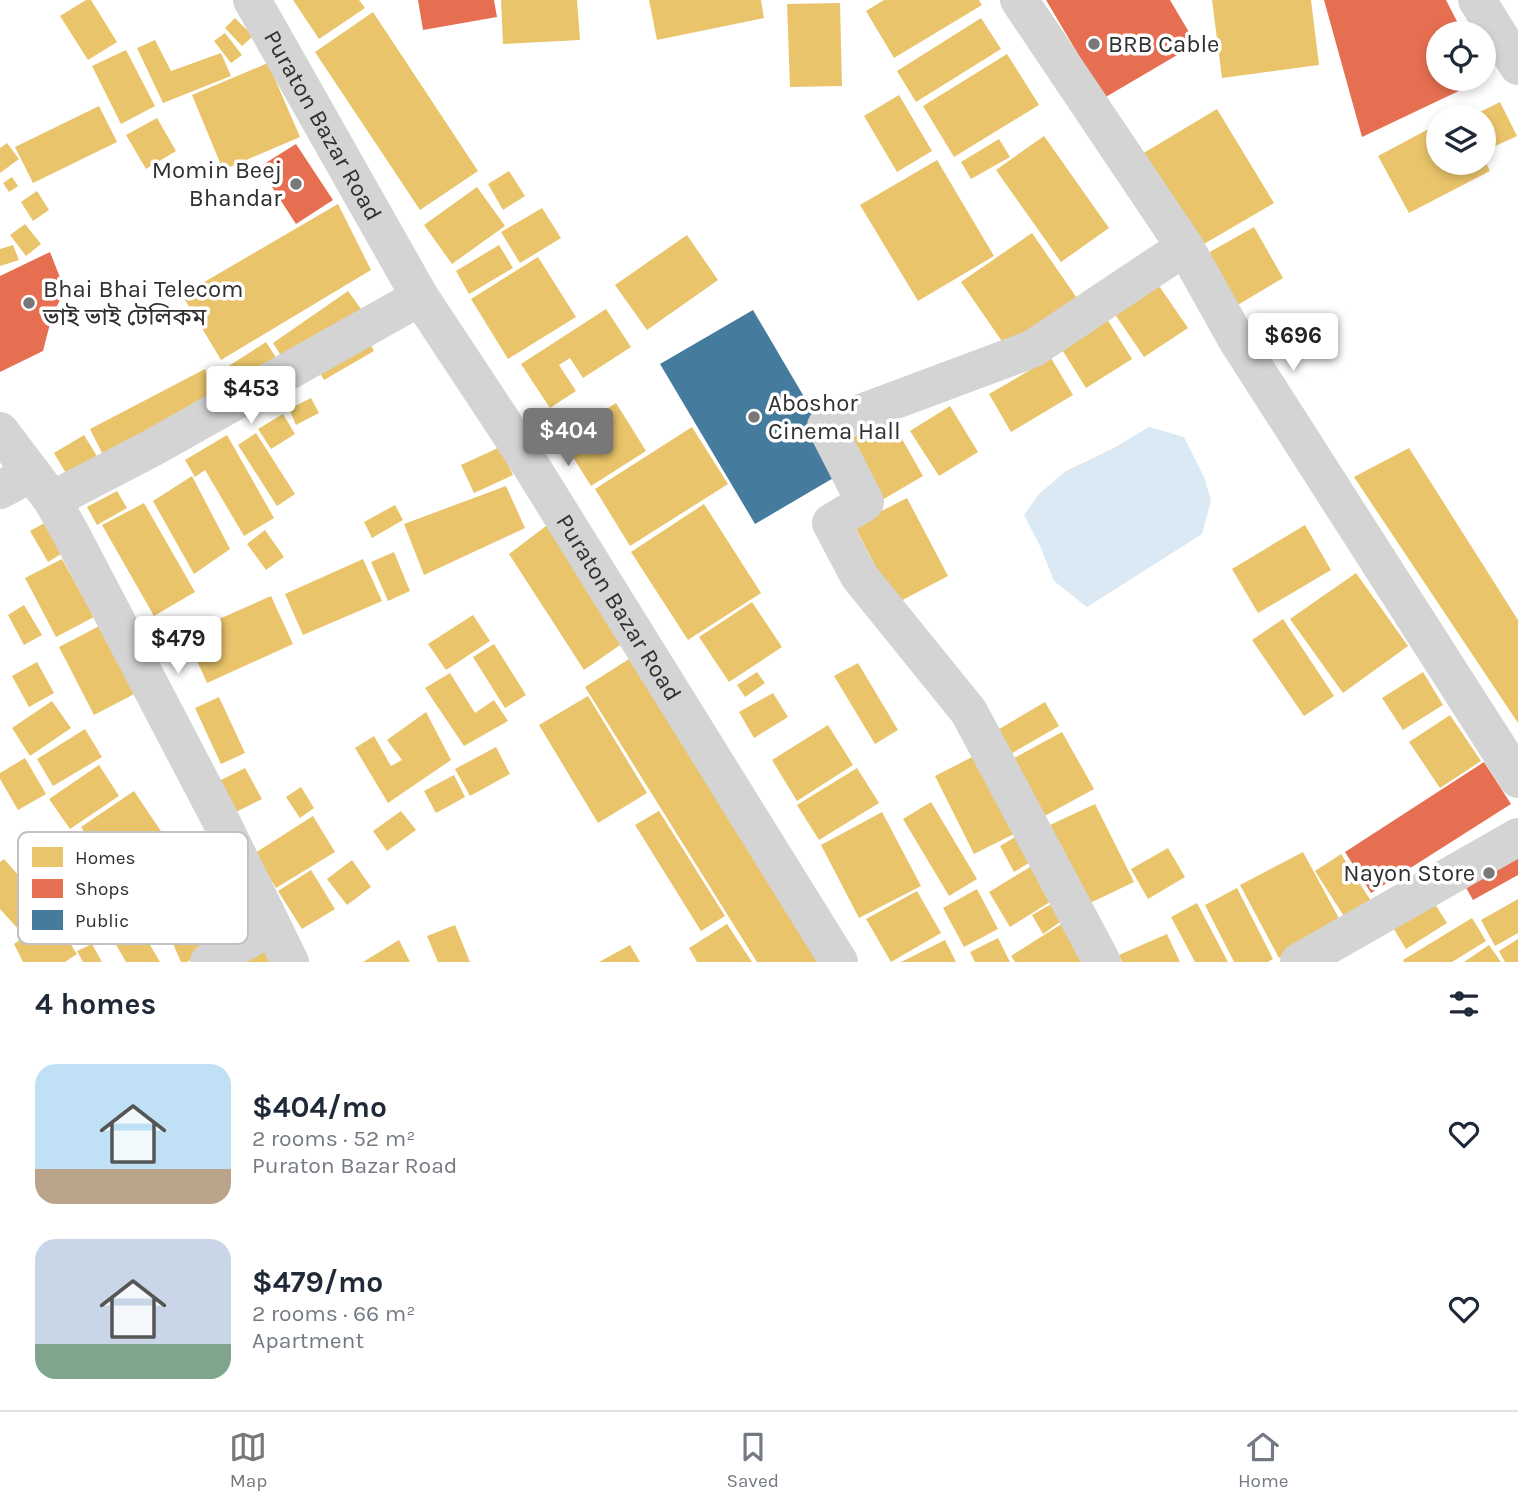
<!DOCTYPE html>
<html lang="en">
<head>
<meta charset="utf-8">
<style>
  :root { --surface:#fff; --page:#f6f6f7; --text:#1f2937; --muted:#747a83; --line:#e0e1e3; --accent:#787878 }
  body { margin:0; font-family:Karla,"Noto Sans Bengali",sans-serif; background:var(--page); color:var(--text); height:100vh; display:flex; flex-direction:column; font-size:26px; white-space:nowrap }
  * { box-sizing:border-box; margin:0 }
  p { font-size:23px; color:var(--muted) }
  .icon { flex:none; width:38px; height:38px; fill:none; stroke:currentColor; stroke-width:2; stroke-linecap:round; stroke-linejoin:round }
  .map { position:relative; height:962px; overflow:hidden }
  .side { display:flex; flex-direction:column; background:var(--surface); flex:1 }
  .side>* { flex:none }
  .buttons { position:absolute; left:1426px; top:21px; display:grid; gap:14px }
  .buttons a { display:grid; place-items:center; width:70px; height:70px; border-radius:50%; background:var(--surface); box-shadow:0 4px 10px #0003; font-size:35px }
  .price { position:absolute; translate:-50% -60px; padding:0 16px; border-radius:7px; background:#fff; color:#222; font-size:23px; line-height:46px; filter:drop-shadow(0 2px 4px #0008) }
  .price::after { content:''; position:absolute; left:50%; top:42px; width:21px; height:16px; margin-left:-10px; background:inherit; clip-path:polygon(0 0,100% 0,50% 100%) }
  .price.active { background:var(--accent); color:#fff }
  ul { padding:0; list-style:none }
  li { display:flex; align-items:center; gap:21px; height:175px; padding:0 35px }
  li span { display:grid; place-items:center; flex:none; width:196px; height:140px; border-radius:21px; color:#555 }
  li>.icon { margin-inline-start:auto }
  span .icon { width:84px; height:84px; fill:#fffc; stroke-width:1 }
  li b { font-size:30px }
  h2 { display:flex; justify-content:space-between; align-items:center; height:84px; padding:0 35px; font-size:30px }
  .tabs { display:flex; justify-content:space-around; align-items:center; height:98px; border-top:2px solid var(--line); background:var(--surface); font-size:19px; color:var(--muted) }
  .tabs a { display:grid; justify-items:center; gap:4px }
  .tabs .active { color:var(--accent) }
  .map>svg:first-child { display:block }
</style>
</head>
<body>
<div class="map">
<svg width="1518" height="962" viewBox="0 0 1518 962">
  <rect width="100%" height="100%" fill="#fff"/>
  <path fill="#dae9f3" d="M1149 427 1184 437 1205 479 1211 501 1202 534 1087 607 1054 581 1041 548 1024 515 1039 494 1066 471 1114 448Z"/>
  <path fill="#e9c46a" d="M86 0H91L117 42 88 60 60 16Z
    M293 0H359L365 8 319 39Z
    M501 0H577L580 40 503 44Z
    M649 0H761L764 18 657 40Z
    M884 0H979L982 5 894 58 866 11Z
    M1212 0H1311L1319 65 1222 78Z
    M840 3 842 86 790 87 787 4Z
    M373 12 478 171 420 210 315 52Z
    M235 18 253 36 242 46 225 28Z
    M981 18 1001 49 916 102 897 71Z
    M225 33 242 55 231 63 214 41Z
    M155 40 171 71 221 53 231 76 163 103 137 48Z
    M126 50 155 106 121 124 92 66Z
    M1007 54 1039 105 954 157 923 106Z
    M268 63 300 137 223 170 192 95Z
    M899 95 932 151 897 172 864 116Z
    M1500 102 1517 136 1491 148 1484 135V117H1475L1474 115Z
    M99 106 117 142 33 183 15 147Z
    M1217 109 1274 203 1197 248 1142 154Z
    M157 118 176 151 146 169 126 135Z
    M1438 124V163H1486L1490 171 1409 213 1378 156Z
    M1044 136 1109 228 1061 262 996 170Z
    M999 139 1010 157 971 179 961 162Z
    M7 143 19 159 0 173V148Z
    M937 160 994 256 918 301 860 205Z
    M509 171 525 196 503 210 488 184Z
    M12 177 18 186 9 192 3 183Z
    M477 187 505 226 452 264 424 225Z
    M37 191 49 210 33 221 21 202Z
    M338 204 371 270 221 360 182 295Z
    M542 208 561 238 520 263 501 232Z
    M25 224 41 244 26 256 10 235Z
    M1254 227 1283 278 1231 309 1201 257Z
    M1032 233 1079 301 1008 350 961 282Z
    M687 235 718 280 647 330 615 285Z
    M13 245 19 260 0 266V249Z
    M499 245 513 268 469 294 456 271Z
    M538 257 576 317 508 359 471 299Z
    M1155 280 1188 328 1144 357 1112 310Z
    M348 291 364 313 287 365 273 343Z
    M606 309 631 347 583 378 570 358 559 365 576 391 550 408 521 364Z
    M1107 319 1132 359 1086 388 1061 348Z
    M364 332 374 351 324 380 313 361Z
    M266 342 279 362 237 389 224 369Z
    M1051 358 1073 395 1011 432 989 394Z
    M205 369 220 400 105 459 90 429Z
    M311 398 319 413 296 425 289 409Z
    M616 403 646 451 591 486 561 438Z
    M950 406 978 452 939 476 910 431Z
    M283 414 295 434 271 449 258 429Z
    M889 416 923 476 877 503 843 443Z
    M692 427 728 484 630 546 595 489Z
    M256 433 295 494 277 506 238 445Z
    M84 435 100 461 70 480 54 453Z
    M227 435 274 518 244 536 205 470 195 477 185 460Z
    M500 447 513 475 474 493 461 465Z
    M1409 448 1518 620V723L1354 477Z
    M192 476 230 549 194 574 153 501Z
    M506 486 525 528 424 575 404 524Z
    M117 491 127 508 97 525 87 507Z
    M907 498 948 576 895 604 854 525Z
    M144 503 195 592 154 616 102 525Z
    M704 504 761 593 688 640 631 552Z
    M395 505 403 520 372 538 364 522Z
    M554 520 626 641 584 670 509 554Z
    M48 521 66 551 48 562 30 531Z
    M1305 525 1331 570 1258 613 1232 569Z
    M265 530 284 557 266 570 247 544Z
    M394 552 410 591 388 601 371 562Z
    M62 559 94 617 56 637 25 578Z
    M363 559 382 601 303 635 285 594Z
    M1356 573 1408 646 1343 693 1290 619Z
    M271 596 293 644 207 683 185 634Z
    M752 602 782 647 729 682 699 637Z
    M24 605 42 635 24 645 8 615Z
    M473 615 490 641 446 670 428 644Z
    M1283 619 1334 696 1304 716 1252 640Z
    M105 623 140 691 94 715 59 647Z
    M494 644 526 695 505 708 473 657Z
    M629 659 819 962H757L585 687Z
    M37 662 54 693 29 707 12 676Z
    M858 663 898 730 875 744 834 676Z
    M757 672 765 683 745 697 737 685Z
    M1423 672 1443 705 1403 730 1382 698Z
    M450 673 475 713 494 700 508 721 464 746 425 688Z
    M773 693 788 717 754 738 739 712Z
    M588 696 647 793 598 823 539 725Z
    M219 697 245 753 221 764 195 708Z
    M52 701 71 728 30 756 12 728Z
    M1045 702 1059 726 1007 756 994 732Z
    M426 712 451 760 388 803 355 748 374 736 391 766 402 760 387 740Z
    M1450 715 1481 761 1440 788 1409 742Z
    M828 725 853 765 797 801 772 760Z
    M85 729 102 757 53 786 37 759Z
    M1062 732 1094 789 1039 819 1007 762Z
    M496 747 510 774 470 796 455 769Z
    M978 754 1018 832 974 854 935 776Z
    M25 758 46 794 18 810 0 779V773Z
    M99 765 119 796 70 829 49 799Z
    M245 768 262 799 236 812 219 781Z
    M857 768 879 803 819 840 797 805Z
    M454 775 465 797 436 813 424 791Z
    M301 787 314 808 300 818 286 797Z
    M134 791 181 861 127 897 81 827Z
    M931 802 977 879 949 896 903 819Z
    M1095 804 1134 882 1088 904 1050 825Z
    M401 811 416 830 387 851 373 831Z
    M659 811 725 916 701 931 635 825Z
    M882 812 921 886 859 918 821 845Z
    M313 816 335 852 276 888 255 853Z
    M1022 833 1037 858 1014 872 1000 846Z
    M1168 848 1185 877 1148 899 1131 869Z
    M1303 852 1342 924 1279 958 1240 885Z
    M1341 854 1373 904 1347 921 1315 871Z
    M4 859 46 906 19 930 0 909V862Z
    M352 860 371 887 347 905 327 879Z
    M1040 861 1061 895 1010 927 989 892Z
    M311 870 335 909 302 929 278 891Z
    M201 875 231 941 187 962H181L153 898Z
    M1237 888 1273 959 1268 962H1234L1205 905Z
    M977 889 998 929 964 947 943 908Z
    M917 891 941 933 891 962 866 919Z
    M1518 899V933L1495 946 1481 920Z
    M1433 901 1447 923 1406 949 1392 926Z
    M1053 903 1063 920 1043 934 1032 915Z
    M1197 903 1228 962H1195L1171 917Z
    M53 917 77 954 65 962H23L14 944Z
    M1472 918 1486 941 1452 962H1404L1403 960Z
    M137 923 160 962H126L112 938Z
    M1063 923 1081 962H1015L1011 956Z
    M727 924 752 962H697L689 948Z
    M455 925 470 962H438L427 936Z
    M1167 934 1180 962H1122L1119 955Z
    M998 938 1010 962H975L970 952Z
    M1518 939V962H1505L1499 951Z
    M399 940 410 962H363Z
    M945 940 956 962H901Z
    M275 941 287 962H240Z
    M92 944 102 962H83L77 951Z
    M630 945 640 962H599Z
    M1489 945 1501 962H1464Z"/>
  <path fill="#e76f51" d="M418 0H494L497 17 423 30Z
    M1046 0H1170L1196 44 1104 98Z
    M1324 0H1446L1463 33H1438V79H1484L1362 137Z
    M296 144 333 200 296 224 259 167Z
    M50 252 65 290 52 316 43 351 0 372V276Z
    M1484 762 1511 804 1371 893 1345 852Z
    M1518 845V875L1473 900 1460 877Z"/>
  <path fill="#457b9d" d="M753 310 847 470 755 524 660 364Z"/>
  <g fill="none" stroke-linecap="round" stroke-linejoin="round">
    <g stroke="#d4d4d4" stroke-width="38">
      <path id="s1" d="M252 0 420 297 523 453 839 962"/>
      <path d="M1019 0 1185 247 1237 340 1518 779"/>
      <path d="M1477 0 1518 66"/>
      <path d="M0 431 52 500 70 532 219 817 290 962"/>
      <path d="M0 490 32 473"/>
      <path d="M52 500 152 448 420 297"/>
      <path d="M209 962 272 926"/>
      <path d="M1102 962 969 712 859 576 831 523 865 502 826 426 1032 349 1185 247"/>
      <path d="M1299 962 1518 837"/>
    </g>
  </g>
  <g fill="#787878" stroke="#fff" stroke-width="2.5">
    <circle cx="1094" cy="44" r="7"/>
    <circle cx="296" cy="184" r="7"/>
    <circle cx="29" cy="303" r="7"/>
    <circle cx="754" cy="417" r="7"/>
    <circle cx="1489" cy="873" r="7"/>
  </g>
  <g text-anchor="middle" stroke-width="7" stroke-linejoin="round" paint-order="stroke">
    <g font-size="24" fill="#303030" stroke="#fff" text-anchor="start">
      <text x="1108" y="52">BRB Cable</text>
      <text x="282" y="178" text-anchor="end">Momin Beej<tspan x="282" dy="28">Bhandar</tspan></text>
      <text x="43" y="297">Bhai Bhai Telecom<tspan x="43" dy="28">ভাই ভাই টেলিকম</tspan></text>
      <text x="768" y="411">Aboshor<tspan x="768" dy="28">Cinema Hall</tspan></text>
      <text x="1475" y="881" text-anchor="end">Nayon Store</text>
    </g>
    <g font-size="24" fill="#303030" stroke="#fff">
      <text dy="8" stroke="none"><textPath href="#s1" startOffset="144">Puraton Bazar Road</textPath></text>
      <text dy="8" stroke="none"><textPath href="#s1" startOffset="710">Puraton Bazar Road</textPath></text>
    </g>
  </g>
  <rect x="18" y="832" width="230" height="112" rx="10" fill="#fff" stroke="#c1c1c1" stroke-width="2"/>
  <rect x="32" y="847" width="31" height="20" fill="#e9c46a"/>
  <rect x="32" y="879" width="31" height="19" fill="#e76f51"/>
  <rect x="32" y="910" width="31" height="20" fill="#457b9d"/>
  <g font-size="19" fill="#303030">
    <text x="75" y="864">Homes</text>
    <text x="75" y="895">Shops</text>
    <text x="75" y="927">Public</text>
  </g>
</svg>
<div class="buttons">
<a><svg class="icon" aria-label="locate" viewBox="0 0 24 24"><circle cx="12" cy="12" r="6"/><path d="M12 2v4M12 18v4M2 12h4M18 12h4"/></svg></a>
<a><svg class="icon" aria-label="layers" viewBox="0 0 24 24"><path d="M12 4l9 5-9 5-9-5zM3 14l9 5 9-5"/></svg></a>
</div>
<b class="price" style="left:1293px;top:373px">$696</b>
<b class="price" style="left:251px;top:426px">$453</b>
<b class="price active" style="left:568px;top:468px">$404</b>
<b class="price" style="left:178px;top:676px">$479</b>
</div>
<section class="side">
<h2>4 homes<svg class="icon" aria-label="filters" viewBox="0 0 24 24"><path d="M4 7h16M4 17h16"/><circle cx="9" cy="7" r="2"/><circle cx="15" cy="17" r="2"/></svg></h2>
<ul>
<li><span style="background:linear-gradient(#bfe0f5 75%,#b9a48a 0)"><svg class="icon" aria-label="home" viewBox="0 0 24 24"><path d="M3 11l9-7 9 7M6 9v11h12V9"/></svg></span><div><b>$404/mo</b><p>2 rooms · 52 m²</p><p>Puraton Bazar Road</p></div><svg class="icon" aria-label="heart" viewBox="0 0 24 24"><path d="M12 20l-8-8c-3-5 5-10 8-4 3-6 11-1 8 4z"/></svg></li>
<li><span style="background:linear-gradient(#c9d6e8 75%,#7fa58c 0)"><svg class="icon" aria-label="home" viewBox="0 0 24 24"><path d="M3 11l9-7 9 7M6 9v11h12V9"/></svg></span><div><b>$479/mo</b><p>2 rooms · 66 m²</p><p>Apartment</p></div><svg class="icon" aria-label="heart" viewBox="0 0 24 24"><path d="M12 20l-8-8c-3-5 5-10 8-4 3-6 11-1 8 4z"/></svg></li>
</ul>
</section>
<nav class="tabs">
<a class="active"><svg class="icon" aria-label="map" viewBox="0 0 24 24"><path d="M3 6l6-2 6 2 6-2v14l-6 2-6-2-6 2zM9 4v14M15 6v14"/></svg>Map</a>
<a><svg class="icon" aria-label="saved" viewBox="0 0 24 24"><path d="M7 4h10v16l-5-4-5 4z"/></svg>Saved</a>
<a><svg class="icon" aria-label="home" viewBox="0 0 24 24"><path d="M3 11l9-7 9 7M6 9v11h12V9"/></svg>Home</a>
</nav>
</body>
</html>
